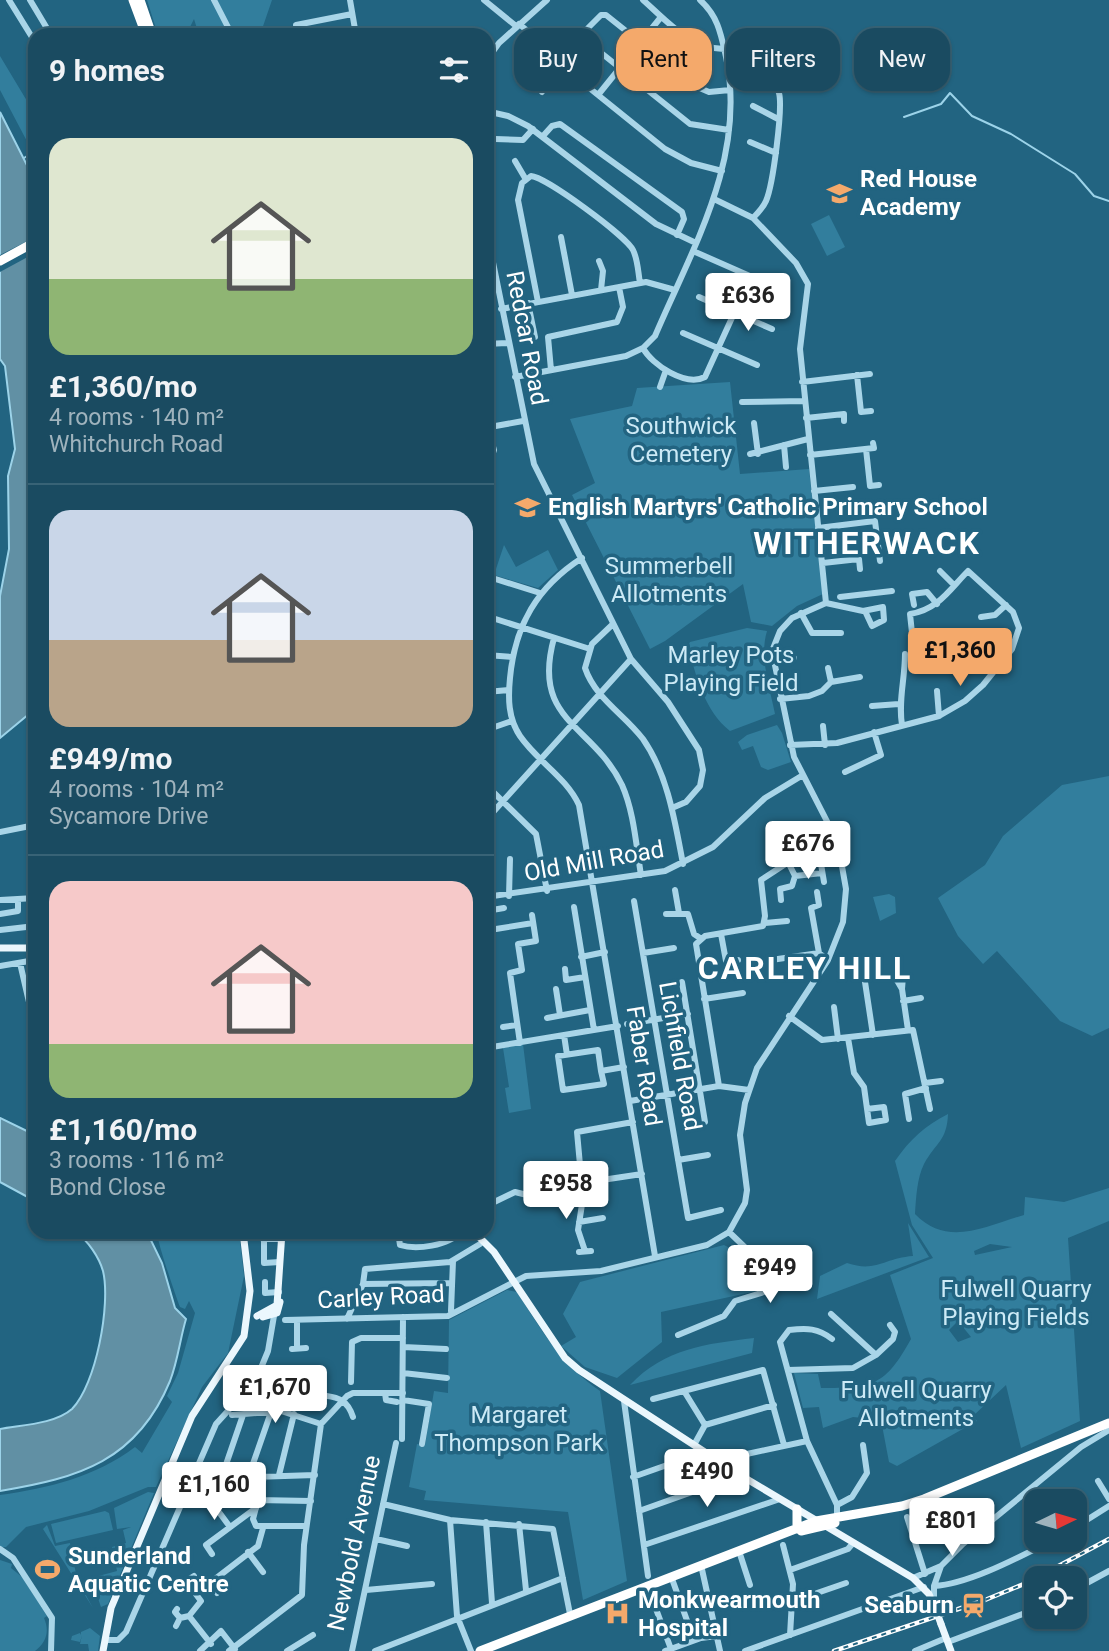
<!DOCTYPE html>
<html lang="en">
<head>
<meta charset="utf-8">
<style>
  :root { --surface:#1a4b61; --page:#235267; --text:#f1f3f6; --muted:#9fb3bd; --line:#386376; --accent:#f4a96b }
  body { margin:0; font-family:Roboto,sans-serif; background:var(--page); color:var(--text); height:100vh; display:flex; flex-direction:column; font-size:26px; white-space:nowrap }
  * { box-sizing:border-box; margin:0 }
  p { font-size:23px; color:var(--muted) }
  .icon { flex:none; width:38px; height:38px; fill:none; stroke:currentColor; stroke-width:2; stroke-linecap:round; stroke-linejoin:round }
  .map { position:relative; flex:1; overflow:hidden }
  .panel { position:absolute; left:28px; top:28px; width:466px; height:1211px; display:flex; flex-direction:column; background:var(--surface); border-radius:21px; box-shadow:0 2px 5px #0004,0 0 0 2px var(--line) }
  .panel>* { flex:none }
  .guide { position:absolute; left:514px; top:28px; width:488px; height:63px; display:flex; gap:14px }
  .needle { width:46px; rotate:85deg }
  .buttons { position:absolute; left:1024px; top:1489px; display:grid; gap:14px }
  .buttons a { display:grid; place-items:center; width:63px; height:63px; border-radius:14px; background:var(--surface); box-shadow:0 2px 5px #0004,0 0 0 2px var(--line); font-size:35px }
  .price { position:absolute; translate:-50% -60px; padding:0 16px; border-radius:7px; background:#fff; color:#222; font-size:23px; line-height:46px; filter:drop-shadow(0 2px 4px #0008) }
  .price::after { content:''; position:absolute; left:50%; top:42px; width:21px; height:16px; margin-left:-10px; background:inherit; clip-path:polygon(0 0,100% 0,50% 100%) }
  .price.current { background:var(--accent); color:#111 }
  ul { padding:0; list-style:none }
  li { display:grid; align-content:center; gap:14px; height:371px; padding:0 21px }
  li+li { border-top:2px solid var(--line) }
  li span { display:grid; place-items:center; height:217px; border-radius:21px; color:#555 }
  li>.icon { margin-inline-start:auto }
  span .icon { width:126px; height:126px; fill:#fffc; stroke-width:1 }
  li b { font-size:30px }
  h2 { display:flex; justify-content:space-between; align-items:center; height:84px; padding:0 21px; font-size:30px }
  .pill { padding:0 24px; border-radius:21px; background:var(--surface); box-shadow:0 2px 5px #0004,0 0 0 2px var(--line); font-size:24px; line-height:63px }
  .pill.current { background:var(--accent); color:#111 }
  .map>svg:first-child { display:block }
</style>
</head>
<body>
<div class="map">
<svg width="1109" height="1651" viewBox="0 0 1109 1651">
  <rect width="100%" height="100%" fill="#226481"/>
  <path fill="#327e9d" fill-rule="evenodd" d="M147 0H272L260 35H199L194 19 186 35H158Z
    M0 56 27 101 35 102V144L30 147 0 90Z
    M829 215 845 247 827 256 811 224Z
    M730 382 740 474 809 469 823 594 797 606 772 626 751 622 743 584 665 641 650 649 572 495 595 483 570 419 632 406 637 388Z
    M504 545 516 567 548 550 558 570 538 588 494 575Z
    M747 628 767 631C759 657 770 688 775 714L730 731C705 711 696 677 688 646L690 642Z
    M777 725 782 733 791 762 768 770 761 767 753 746 742 750 738 742 747 735Z
    M1109 776V1028L1092 1036 1060 1021 997 951 983 964 958 936 938 898 985 865 1003 836 1062 785Z
    M889 894 895 897 896 913 880 921 873 897Z
    M523 1044 531 1109 509 1113 505 1088 509 1087 503 1048Z
    M948 1114C947 1141 936 1142 924 1164 917 1178 916 1198 915 1214 948 1248 985 1226 1024 1215L1025 1197 1064 1202 1109 1188V1221L1068 1238 1080 1421 1021 1448 1006 1385 973 1416 977 1421 897 1466 889 1462 881 1420 853 1417 823 1428 819 1407 803 1408 794 1373 818 1374 821 1388C873 1388 885 1386 911 1339L890 1275 933 1258 912 1225 895 1161C910 1139 925 1126 948 1114ZM990 1244 1012 1247 975 1255 974 1251ZM958 1321 971 1337 958 1342 949 1330Z
    M908 1223 929 1257 817 1299 820 1276 847 1263C876 1273 884 1258 913 1256Z
    M157 1232H239L244 1276 228 1353 202 1387 156 1487H148L89 1511 26 1527 6 1547H0V1495C49 1488 95 1477 135 1447L142 1453 172 1402 167 1396 178 1373 195 1313 189 1301 185 1309 180 1307C176 1297 156 1238 157 1232Z
    M724 1245 749 1258 761 1290 661 1312 662 1342 617 1378 585 1367 561 1346 576 1337 563 1314 580 1282Z
    M507 1290 517 1292C541 1330 562 1365 600 1391L627 1581 583 1600 568 1512 424 1500 426 1491 409 1487 417 1444 425 1445 434 1391 448 1393 449 1320Z
    M754 1338 752 1353 630 1385C665 1348 706 1344 754 1338Z
    M148 1492 154 1493 108 1604 101 1607 91 1578 117 1571 112 1547 126 1543 123 1530 131 1527 117 1529 114 1508Z
    M105 1511 109 1513 113 1530 56 1543 51 1524Z
    M47 1525 55 1546 70 1543 77 1579 93 1608 43 1529Z
    M0 1560 12 1564 11 1568 22 1577 47 1616 44 1618C50 1632 46 1642 35 1651H0Z
    M90 1628 100 1636 98 1651H89L88 1644H80L82 1635 80 1642 71 1640 72 1636 80 1633 81 1635V1632Z"/>
  <path fill="#6190a4" stroke="#9cd3e9" stroke-width="2" d="M0 112 35 181V709L0 738V596L9 549 8 476 15 449 5 366 0 359Z
    M0 1118 35 1135V1201L0 1182Z
    M76 1232H147L162 1263 175 1308 186 1319C180 1339 178 1360 170 1381 137 1461 79 1478 0 1491V1429C21 1425 55 1424 72 1409 96 1385 111 1304 103 1271 99 1257 88 1241 76 1232Z"/>
  <path fill="#226481" d="M35 237V253L0 272V255Z"/>
  <g fill="none" stroke-linecap="round" stroke-linejoin="round">
    <path stroke="#9cd3e9" stroke-width="2" d="M904 117 941 104 950 93 972 116 1011 134 1075 174 1094 196 1109 201
      M24 158 35 151"/>
    <path stroke="#a9d5e8" stroke-width="6" d="M9 0 35 42
      M30 0 51 35
      M214 0 232 35
      M350 0 356 35
      M484 0 516 26
      M643 0C667 21 690 49 724 49
      M519 24 544 44 567 70 665 149 691 163 722 171
      M298 35 296 25 352 14
      M486 61 499 43 547 0
      M728 66C743 67 774 76 779 93 783 108 773 185 766 201 763 208 758 213 753 218
      M533 71 548 80 542 92
      M524 86 533 73 532 61 544 44
      M598 95 661 17
      M753 106 778 119
      M486 111 508 116 528 126 656 224 696 243
      M729 130 690 124 585 40 582 34 601 15H606L695 86 709 92 730 90
      M543 136 552 126 560 124 682 212 684 219 677 235
      M495 139 523 140 533 129
      M750 142 776 153
      M515 161 525 178
      M714 199 753 218 796 263 808 284 800 349 826 603
      M486 228 534 464 631 659 668 702 699 750 703 770 700 786 686 802 672 808
      M561 237 572 295
      M693 251 775 287
      M599 261 603 271 601 290
      M699 297 772 329
      M538 302 518 200 522 183 531 176C546 177 626 236 633 250 638 260 638 272 640 283
      M528 303 535 337
      M501 309 646 282 675 290
      M683 333 757 365
      M486 344 507 343
      M643 348C652 365 686 387 705 377L751 276
      M551 370 548 337 617 322 623 307 619 287
      M857 375 861 412 871 411
      M515 377 626 356 643 348 655 336C693 247 747 157 726 57 721 34 718 16 700 0
      M802 382 870 374
      M660 387 666 370
      M742 402 804 401
      M806 418 844 414V421
      M486 421 494 450 486 472
      M754 423 758 454
      M490 427 523 421
      M784 445 786 467
      M866 449 870 486 879 485
      M750 454 808 439
      M810 455 874 448 873 443
      M814 491 853 487
      M486 498 490 507 486 527
      M818 528 875 521 880 561
      M582 558C537 587 515 625 510 678 508 698 508 718 520 736 538 762 566 777 579 805L655 1256
      M823 563 859 559 860 569
      M940 571 954 585
      M486 576 540 593
      M840 597 892 591
      M826 603 863 611 883 607 884 620 872 626 865 611
      M914 605 912 594 927 592 937 604
      M801 613 812 633H841
      M486 616 590 649
      M981 617 995 615 1006 605
      M613 624 592 644 585 668C595 698 624 714 643 739 668 775 675 822 683 864
      M554 638C531 722 592 723 622 785 634 812 636 845 641 875
      M486 655 512 657
      M939 658 977 656 996 667
      M773 661 794 658
      M828 668 831 682
      M937 691 939 716
      M486 692 509 690
      M780 699 809 696 822 691 831 682 860 677
      M872 706 899 704
      M902 725C898 701 905 679 905 654
      M823 726 825 745
      M486 730 512 721
      M790 745 837 743 939 716 965 701 983 685 1012 649 1019 628 1013 612 968 571C950 589 938 610 910 614L912 633
      M845 772 881 755 874 732
      M486 785 536 834 547 891
      M486 820 631 659
      M0 832 35 825
      M821 864 824 882
      M795 876 822 873
      M675 890 679 913
      M817 892 819 905 811 908 819 953 828 960
      M509 896 510 859
      M486 897 665 871 713 847 765 798 803 775
      M0 900 35 898
      M781 900 780 889 792 886 795 876 789 864
      M634 901 688 1218 721 1210
      M574 907 594 1030
      M486 911 504 908
      M0 914 18 911V899
      M666 914H688L694 934 700 938
      M765 923 787 921
      M496 929 533 923
      M0 930 35 926
      M721 934 726 961 738 960
      M643 953 674 948
      M581 957 605 952
      M771 960 819 953
      M20 963 29 1002 35 1065
      M0 966 35 960
      M565 969 566 980 585 977
      M895 977 902 989 908 1030
      M486 982 489 1047
      M682 982 705 1122
      M865 982 873 1035
      M556 989 560 1015
      M902 989 903 976
      M704 999 743 993
      M903 1001 921 998
      M834 1007 838 1039
      M789 1016 822 1040 913 1030 930 1109
      M547 1018 590 1010
      M627 1024 688 1014
      M503 1027 517 1025
      M564 1035 567 1055
      M848 1038 854 1073 864 1087 869 1123 886 1120 884 1107 867 1109
      M520 1043 510 973 522 970 518 944 536 941 532 915
      M486 1048 618 1026
      M601 1071 598 1050 558 1056 563 1090 604 1084 601 1071 624 1067
      M925 1083 941 1081
      M719 1086 696 944 705 936 763 926 765 916 761 880 833 833
      M630 1101 719 1086 749 1090
      M909 1119 905 1094 926 1088
      M678 1160 708 1155
      M582 1183 642 1174
      M486 1206 515 1192 527 1195 535 1202
      M579 1222 603 1218
      M264 1232V1263L280 1262
      M311 1237 398 1232 400 1245C416 1250 449 1246 460 1232
      M263 1239H281
      M585 1251 578 1230 583 1198 577 1132 633 1122
      M579 1252 591 1251
      M265 1282V1293L279 1292
      M363 1284 452 1283
      M451 1311 453 1261
      M831 1314 876 1355
      M347 1319 363 1284 365 1269 450 1262 480 1244
      M285 1320 448 1316 526 1276 601 1271 707 1245 729 1232 745 1203 747 1190 740 1135 745 1103 757 1068 828 960 843 922 846 889 840 855 833 833 794 757 772 651 780 631 792 618 826 603
      M297 1320V1348
      M678 1335 724 1316 735 1301 764 1292 754 1256 729 1232
      M832 1339C818 1328 807 1328 789 1330L780 1342 807 1441 837 1505V1517
      M403 1347 446 1349
      M292 1349 306 1348
      M788 1370 853 1368 876 1355 893 1339 895 1332 890 1325
      M307 1372 309 1390C324 1401 344 1389 353 1417
      M403 1373 447 1378
      M351 1382 352 1342 361 1338H403
      M275 1388V1411
      M684 1391 705 1425
      M385 1393 386 1400 397 1402
      M653 1399 763 1370 784 1445
      M403 1400 429 1404 422 1444
      M624 1401 648 1576
      M232 1415 281 1411 321 1424
      M321 1424 347 1396 353 1393H403
      M402 1439 403 1317
      M694 1445 705 1425 774 1405
      M726 1466 733 1457 807 1441
      M279 1475 294 1414
      M264 1477 253 1519 256 1526H306
      M633 1477 704 1452
      M248 1478 271 1412
      M192 1479 315 1475
      M221 1479 243 1415
      M1098 1481 1109 1499
      M257 1500 311 1501
      M213 1504 230 1527
      M383 1504 450 1520 553 1529 570 1614
      M837 1505 852 1497 867 1473 863 1445
      M969 1508 985 1526
      M639 1511 740 1475
      M907 1517 925 1574
      M450 1520 457 1616 471 1651
      M486 1522 492 1603
      M519 1524 526 1590
      M949 1526 963 1544
      M1074 1528 1109 1506
      M376 1539 407 1546
      M644 1545 780 1499
      M783 1545 793 1584 790 1635
      M0 1549 13 1558 52 1618 51 1651
      M739 1551 750 1585
      M248 1552 263 1572
      M212 1554 206 1545 256 1508
      M701 1565 720 1651
      M941 1566 963 1544 1081 1447 1109 1430
      M790 1570 848 1549 853 1543
      M194 1576 186 1581 201 1601 189 1616 211 1644
      M671 1576 694 1640
      M913 1578 941 1566 934 1586V1603
      M647 1585 671 1649
      M934 1586C970 1584 1021 1556 1053 1540
      M366 1590 432 1584
      M1074 1590 1109 1571
      M217 1593 210 1583 258 1546 263 1528
      M794 1601 846 1583
      M177 1609 175 1612 180 1618
      M176 1626 180 1618 189 1616
      M105 1640H118L126 1632 216 1424 256 1380 268 1351 275 1310
      M948 1642 1036 1609
      M200 1651 221 1631 235 1649
      M229 1651 302 1595 304 1545 321 1424
      M287 1651 313 1635
      M352 1651 396 1443
      M375 1651 563 1578
      M665 1651 701 1638 717 1636
      M745 1651 924 1587
      M915 1651 946 1638"/>
    <path stroke="#ebf7fd" stroke-width="7" d="M0 948H35
      M474 1232 494 1252 565 1358 579 1370 740 1475 913 1578 929 1594 937 1613
      M257 1316 277 1305 282 1232
      M263 1317 277 1313 280 1302
      M941 1624 951 1651
      M103 1651 111 1608 192 1416 244 1336 250 1291 243 1232"/>
    <path stroke="#fff" stroke-width="9" d="M133 0 146 35
      M140 0 152 35
      M0 261 35 242
      M797 1509V1529
      M801 1531 835 1523
      M480 1651 816 1521 902 1506 924 1499 1109 1423"/>
    <defs>
      <path id="rail" d="M1036 1578 1109 1539
        M834 1651 985 1600 1036 1579"/>
    </defs>
    <use href="#rail" stroke="#fff" stroke-width="4.5"/>
    <use href="#rail" stroke="#226481" stroke-width="2" stroke-dasharray="5" stroke-linecap="butt"/>
    <path stroke="#ebf7fd" stroke-width="7" d="M937 1613 941 1624"/>
  </g>
  <defs>
    <symbol id="school-bare" viewBox="-9 -9 18 18"><path d="M0-5L7-2L0 1L-7-2ZM-4 1L0 2.5L4 1V4Q0 6-4 4Z" fill="#f4a96b" stroke="#226481" stroke-width="2.5" paint-order="stroke"/></symbol>
    <symbol id="stadium-bare" viewBox="-9 -9 18 18"><path d="M0-5a6.5 5 0 1 0 0 10a6.5 5 0 1 0 0-10ZM-3.5-1.8h7v3.6h-7Z" fill="#f4a96b" stroke="#226481" stroke-width="2.5" paint-order="stroke"/></symbol>
    <symbol id="station-bare" viewBox="-9 -9 18 18"><path d="M-3-6H3Q5-6 5-4V2Q5 4 3 4L4.5 6H3L1.5 4h-3L-3 6H-4.5L-3 4Q-5 4-5 2V-4Q-5-6-3-6ZM-3.5-4v3h7v-3ZM-3.5 1v1.5H-2V1ZM2 1v1.5H3.5V1Z" fill="#f4a96b" stroke="#226481" stroke-width="2.5" paint-order="stroke"/></symbol>
    <symbol id="hospital-bare" viewBox="-9 -9 18 18"><path d="M-5-5h3v3.5h4V-5h3V5h-3V1.5h-4V5h-3Z" fill="#f4a96b" stroke="#226481" stroke-width="2.5" paint-order="stroke"/></symbol>
  </defs>
  <g fill-rule="evenodd">
    <use href="#school-bare" x="822" y="176" width="35" height="35"/>
    <use href="#school-bare" x="510" y="490" width="35" height="35"/>
    <use href="#stadium-bare" x="30" y="1552" width="35" height="35"/>
    <use href="#station-bare" x="956" y="1588" width="35" height="35"/>
    <use href="#hospital-bare" x="600" y="1596" width="35" height="35"/>
  </g>
  <g text-anchor="middle" stroke-width="7" stroke-linejoin="round" paint-order="stroke">
    <g font-size="24" font-weight="bold" fill="#fff" stroke="#226481" text-anchor="start">
      <text x="860" y="187">Red House<tspan x="860" dy="28">Academy</tspan></text>
      <text x="548" y="515">English Martyrs' Catholic Primary School</text>
      <text x="68" y="1564">Sunderland<tspan x="68" dy="28">Aquatic Centre</tspan></text>
      <text x="638" y="1608">Monkwearmouth<tspan x="638" dy="28">Hospital</tspan></text>
      <text x="954" y="1613" text-anchor="end">Seaburn</text>
    </g>
    <g font-size="24" fill="#fff" stroke="#226481">
      <text transform="translate(527 338) rotate(79)" y="8">Redcar Road</text>
      <text transform="translate(594 861) rotate(-10)" y="8">Old Mill Road</text>
      <text transform="translate(680 1056) rotate(80)" y="8">Lichfield Road</text>
      <text transform="translate(644 1066) rotate(81)" y="8">Faber Road</text>
      <text transform="translate(381 1297) rotate(-3)" y="8">Carley Road</text>
      <text transform="translate(354 1543) rotate(-78)" y="8">Newbold Avenue</text>
    </g>
    <g font-size="24" fill="#cceaf6" stroke="#226481">
      <text x="681" y="434">Southwick<tspan x="681" dy="28">Cemetery</tspan></text>
      <text x="669" y="574">Summerbell<tspan x="669" dy="28">Allotments</tspan></text>
      <text x="731" y="663">Marley Pots<tspan x="731" dy="28">Playing Field</tspan></text>
      <text x="1016" y="1297">Fulwell Quarry<tspan x="1016" dy="28">Playing Fields</tspan></text>
      <text x="916" y="1398">Fulwell Quarry<tspan x="916" dy="28">Allotments</tspan></text>
      <text x="519" y="1423">Margaret<tspan x="519" dy="28">Thompson Park</tspan></text>
    </g>
    <g font-size="32" font-weight="bold" letter-spacing="2" fill="#fff" stroke="#226481">
      <text x="867" y="554">WITHERWACK</text>
      <text x="805" y="979">CARLEY HILL</text>
    </g>
  </g>
</svg>
<div class="buttons">
<a><svg class="needle" viewBox="-14 -14 28 28"><path d="M0-13l5 13h-10z" fill="#e53935"/><path d="M0 13l5-13h-10z" fill="#9fb3bd"/></svg></a>
<a><svg class="icon" aria-label="locate" viewBox="0 0 24 24"><circle cx="12" cy="12" r="6"/><path d="M12 2v4M12 18v4M2 12h4M18 12h4"/></svg></a>
</div>
<b class="price" style="left:748px;top:333px">£636</b>
<b class="price current" style="left:960px;top:688px">£1,360</b>
<b class="price" style="left:808px;top:881px">£676</b>
<b class="price" style="left:566px;top:1221px">£958</b>
<b class="price" style="left:770px;top:1305px">£949</b>
<b class="price" style="left:275px;top:1425px">£1,670</b>
<b class="price" style="left:707px;top:1509px">£490</b>
<b class="price" style="left:214px;top:1522px">£1,160</b>
<b class="price" style="left:952px;top:1558px">£801</b>
<div class="guide">
<a class="pill">Buy</a>
<a class="pill current">Rent</a>
<a class="pill">Filters</a>
<a class="pill">New</a>
</div>
<section class="panel">
<h2>9 homes<svg class="icon" aria-label="filters" viewBox="0 0 24 24"><path d="M4 7h16M4 17h16"/><circle cx="9" cy="7" r="2"/><circle cx="15" cy="17" r="2"/></svg></h2>
<ul>
<li><span style="background:linear-gradient(#dfe7d0 65%,#8fb573 0)"><svg class="icon" aria-label="home" viewBox="0 0 24 24"><path d="M3 11l9-7 9 7M6 9v11h12V9"/></svg></span><div><b>£1,360/mo</b><p>4 rooms · 140 m²</p><p>Whitchurch Road</p></div></li>
<li><span style="background:linear-gradient(#c9d6e8 60%,#b9a48a 0)"><svg class="icon" aria-label="home" viewBox="0 0 24 24"><path d="M3 11l9-7 9 7M6 9v11h12V9"/></svg></span><div><b>£949/mo</b><p>4 rooms · 104 m²</p><p>Sycamore Drive</p></div></li>
<li><span style="background:linear-gradient(#f6c9c9 75%,#8fb573 0)"><svg class="icon" aria-label="home" viewBox="0 0 24 24"><path d="M3 11l9-7 9 7M6 9v11h12V9"/></svg></span><div><b>£1,160/mo</b><p>3 rooms · 116 m²</p><p>Bond Close</p></div></li>
</ul>
</section>
</div>
</body>
</html>
